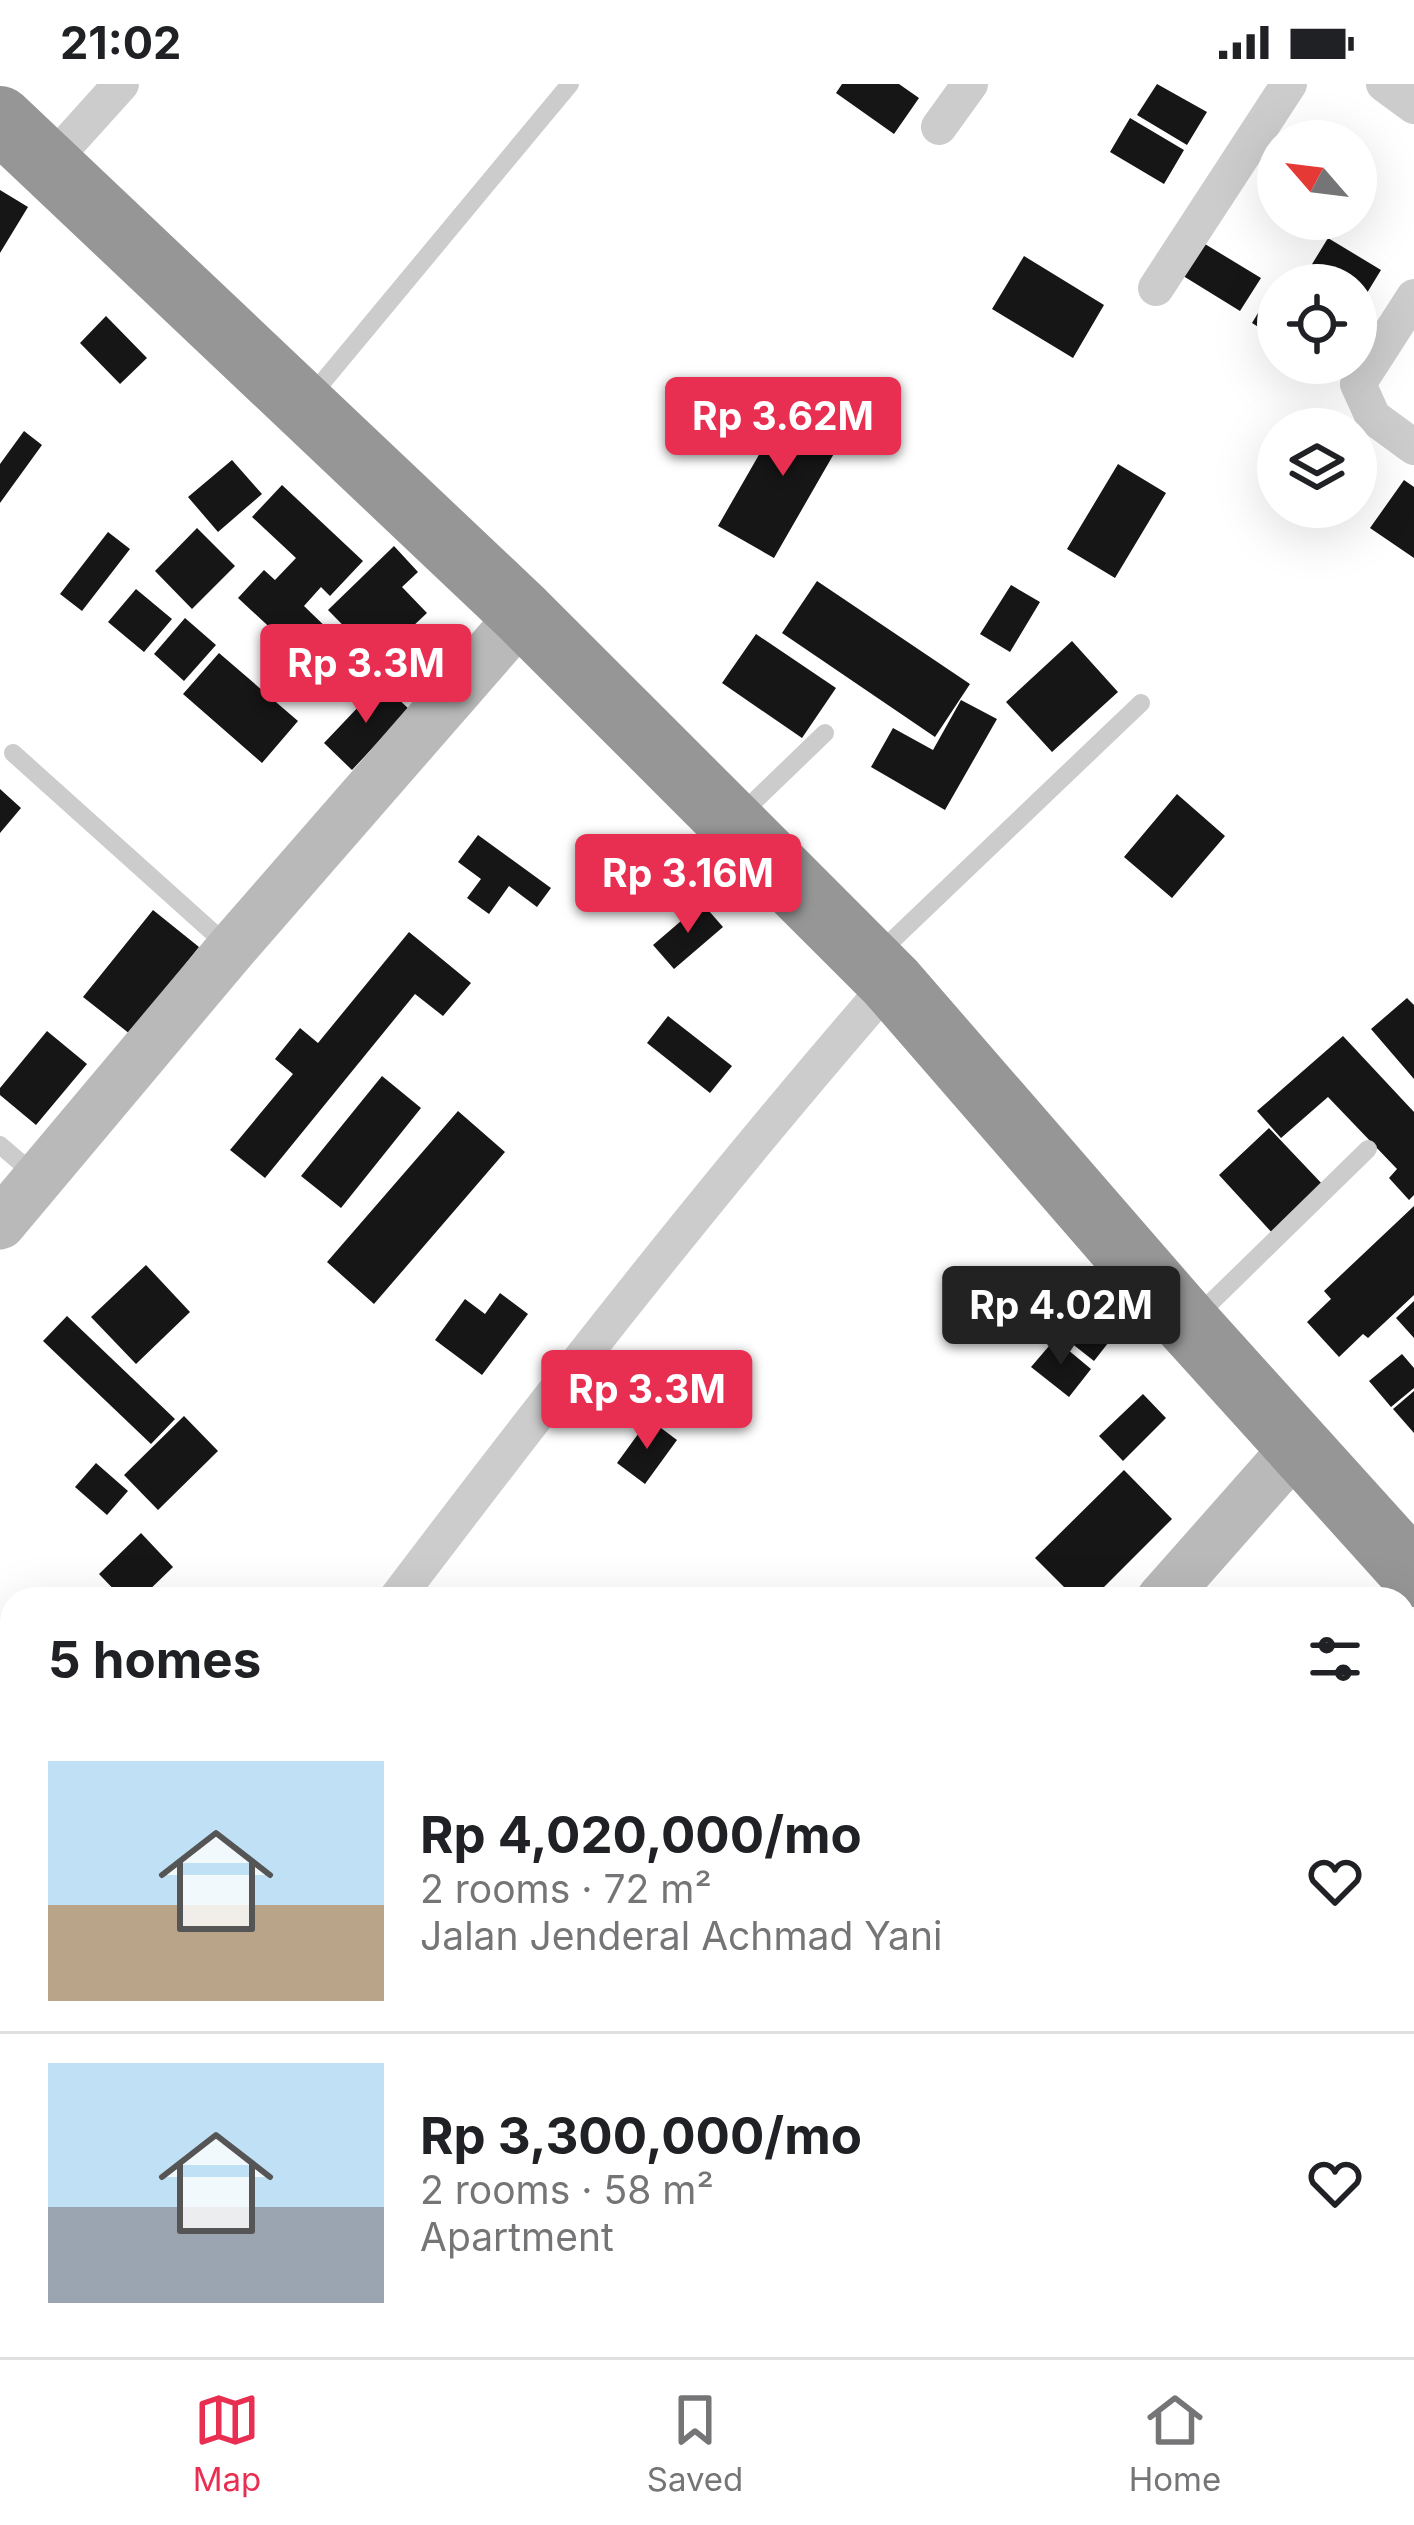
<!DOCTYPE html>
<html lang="en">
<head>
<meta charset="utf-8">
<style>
  :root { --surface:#fff; --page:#f2f2f2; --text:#202124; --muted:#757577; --line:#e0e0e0; --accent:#e92f51 }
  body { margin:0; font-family:Inter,sans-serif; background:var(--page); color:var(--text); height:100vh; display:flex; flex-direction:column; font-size:45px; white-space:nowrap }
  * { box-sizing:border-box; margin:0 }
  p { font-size:39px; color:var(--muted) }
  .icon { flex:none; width:66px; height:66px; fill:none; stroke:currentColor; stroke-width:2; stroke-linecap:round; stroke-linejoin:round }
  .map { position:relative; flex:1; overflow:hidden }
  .sheet { position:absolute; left:0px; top:1503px; width:1416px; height:771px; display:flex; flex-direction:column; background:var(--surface); border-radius:36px 36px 0 0; box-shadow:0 12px 48px #0002 }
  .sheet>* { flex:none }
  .needle { width:78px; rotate:298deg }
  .buttons { position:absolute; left:1257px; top:36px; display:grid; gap:24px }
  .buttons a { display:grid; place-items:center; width:120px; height:120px; border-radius:50%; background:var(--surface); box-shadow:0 12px 48px #0002; font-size:60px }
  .price { position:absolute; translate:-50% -102px; padding:0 27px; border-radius:12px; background:var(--accent); color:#fff; font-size:39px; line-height:78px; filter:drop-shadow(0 3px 6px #0008) }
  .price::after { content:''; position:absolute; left:50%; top:72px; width:36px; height:27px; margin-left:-18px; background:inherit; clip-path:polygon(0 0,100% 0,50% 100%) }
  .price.on { background:#222; color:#fff }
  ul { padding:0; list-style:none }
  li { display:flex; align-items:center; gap:36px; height:300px; padding:0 48px }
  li+li { border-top:3px solid var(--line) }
  li span { display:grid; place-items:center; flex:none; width:336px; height:240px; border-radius:0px; color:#555 }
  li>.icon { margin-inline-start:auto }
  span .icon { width:144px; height:144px; fill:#fffc; stroke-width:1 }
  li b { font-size:51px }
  h2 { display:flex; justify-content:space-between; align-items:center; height:144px; padding:0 48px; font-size:51px }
  .status { display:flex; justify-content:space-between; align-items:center; height:84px; padding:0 60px; background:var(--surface); direction:ltr }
  .status svg { height:33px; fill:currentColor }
  .dock { display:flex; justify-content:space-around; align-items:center; height:168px; border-top:3px solid var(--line); background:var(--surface); font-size:33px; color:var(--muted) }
  .dock a { display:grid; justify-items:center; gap:6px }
  .dock .on { color:var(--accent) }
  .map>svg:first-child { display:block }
</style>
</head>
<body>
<div class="status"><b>21:02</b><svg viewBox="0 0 49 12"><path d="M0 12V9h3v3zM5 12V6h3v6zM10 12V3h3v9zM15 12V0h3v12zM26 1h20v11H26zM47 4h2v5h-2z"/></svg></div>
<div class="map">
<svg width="1414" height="2273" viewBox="0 0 1414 2273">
  <rect width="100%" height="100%" fill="#fff"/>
  <path fill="#161616" d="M842 0H899L919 14 894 50 836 9Z
    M1157 0 1207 28 1187 61 1137 31Z
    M1130 34 1184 66 1164 100 1110 68Z
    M0 106 28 123 0 169Z
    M1328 154 1381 186 1356 227V201H1323L1306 190Z
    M1200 157 1261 194 1240 227 1180 190Z
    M1024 172 1104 221 1073 274 992 225Z
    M1279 194 1291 201H1278V255L1252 239Z
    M106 232 147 274 120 300 80 259Z
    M791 315 847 347 774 474 718 442Z
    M24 347 42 361 0 419V380Z
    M232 376 262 410 218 448 188 413Z
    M1118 380 1166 409 1115 494 1067 465Z
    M1404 396 1414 403V474L1370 444Z
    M282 401 363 477 330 512 321 503 304 522 334 551 308 579 238 514 264 486 275 496 296 474 252 433Z
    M197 444 235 482 192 525 155 487Z
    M108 448 130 465 82 527 60 510Z
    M394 462 418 488 402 503 427 529 377 576 328 526Z
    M817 497 970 600 935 653 782 549Z
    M1011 501 1040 518 1010 568 980 550Z
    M136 505 172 535 144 568 108 538Z
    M185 534 216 561 184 597 154 570Z
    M756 550 836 604 802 654 722 599Z
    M1072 557 1118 608 1052 668 1006 618Z
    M219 569 298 637 262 679 183 610Z
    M381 599 409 625 352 686 324 659Z
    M961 616 997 635 945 726 871 683 893 644 933 666Z
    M0 705 21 724 0 749Z
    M1177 710 1225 752 1172 814 1124 773Z
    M478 751 551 804 537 823 509 802 489 830 467 814 481 795 458 778Z
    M702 819 723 843 674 885 653 861Z
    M153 826 199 863 130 950 83 913Z
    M409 848 471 899 443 932 415 910 265 1094 230 1066 293 990 275 975 300 944 318 959Z
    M1407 914 1414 921V995L1371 945Z
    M668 932 732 982 710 1009 647 959Z
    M47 947 87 980 36 1041 0 1011V1004Z
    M1343 952 1414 1028V1111L1409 1116 1389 1094 1397 1085 1328 1013 1281 1054 1257 1027Z
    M382 992 421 1024 341 1124 301 1092Z
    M458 1027 505 1068 374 1220 327 1178Z
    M1269 1044 1325 1103 1274 1151 1219 1091Z
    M1414 1122V1211L1368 1254 1363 1250 1339 1273 1307 1238 1331 1215 1324 1207Z
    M146 1181 190 1228 136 1280 91 1233Z
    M500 1209 528 1230 482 1291 435 1256 465 1215 485 1230Z
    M1082 1215 1119 1245 1094 1277 1056 1247Z
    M1414 1217V1254L1396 1234Z
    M67 1232 175 1335 151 1360 43 1257Z
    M1055 1255 1091 1285 1069 1313 1031 1283Z
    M1402 1270 1414 1284V1304L1391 1323 1369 1297Z
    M1414 1307V1349L1393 1325Z
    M1143 1310 1166 1334 1123 1377 1099 1352Z
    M184 1332 218 1367 158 1426 124 1391Z
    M649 1335 677 1356 645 1400 617 1379Z
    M96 1379 128 1407 107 1431 75 1403Z
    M1124 1386 1172 1435 1092 1515H1076L1035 1474Z
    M141 1449 173 1483 140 1515H123L99 1490Z
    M7 1765 12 1770V1827L0 1817V1773Z
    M1404 1778 1414 1786V1846L1404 1838Z
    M1404 1850 1414 1858V1891L1404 1883Z
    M1414 1905V1975L1404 1967V1919Z"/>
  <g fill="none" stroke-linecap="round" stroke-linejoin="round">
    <path stroke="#ccc" stroke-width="18" d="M311 312 570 0
      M13 669 228 862
      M739 732 825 649
      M879 869 1141 619
      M0 1061 35 1091
      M1196 1233 1368 1065
      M1404 2211 1414 2223
      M1180 2262 1193 2273"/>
    <path stroke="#ccc" stroke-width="36" d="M1384 0 1414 22
      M939 43 970 0
      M48 81 121 0
      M1156 204 1289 0
      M1414 213 1358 300 1373 333 1414 363
      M396 1515C555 1305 718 1097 891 898
      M0 1953 12 1939
      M0 2211 12 2220
      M64 2262 80 2273"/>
    <path stroke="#b9b9b9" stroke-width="51" d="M0 1140 231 865 523 530
      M1162 1515 1298 1361
      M337 2273 345 2262"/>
    <path stroke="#969696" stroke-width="66" d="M0 35 523 530 891 898 1188 1240 1414 1490"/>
  </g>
</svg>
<div class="buttons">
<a><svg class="needle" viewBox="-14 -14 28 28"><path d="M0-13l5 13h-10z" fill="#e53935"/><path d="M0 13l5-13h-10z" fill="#757577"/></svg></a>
<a><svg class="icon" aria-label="locate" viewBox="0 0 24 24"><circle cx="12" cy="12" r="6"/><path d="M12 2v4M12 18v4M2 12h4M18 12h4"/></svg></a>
<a><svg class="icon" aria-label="layers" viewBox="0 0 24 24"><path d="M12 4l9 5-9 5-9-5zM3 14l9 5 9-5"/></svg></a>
</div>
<b class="price" style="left:783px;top:395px">Rp 3.62M</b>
<b class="price" style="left:366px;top:642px">Rp 3.3M</b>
<b class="price" style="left:688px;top:852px">Rp 3.16M</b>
<b class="price on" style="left:1061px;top:1284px">Rp 4.02M</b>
<b class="price" style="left:647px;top:1368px">Rp 3.3M</b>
<section class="sheet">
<h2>5 homes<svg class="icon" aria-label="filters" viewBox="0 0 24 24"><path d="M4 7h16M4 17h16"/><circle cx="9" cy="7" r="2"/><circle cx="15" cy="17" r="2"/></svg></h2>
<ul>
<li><span style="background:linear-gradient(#bfe0f5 60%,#b9a48a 0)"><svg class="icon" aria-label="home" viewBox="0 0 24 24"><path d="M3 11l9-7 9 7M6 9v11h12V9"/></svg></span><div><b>Rp 4,020,000/mo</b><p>2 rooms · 72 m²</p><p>Jalan Jenderal Achmad Yani</p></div><svg class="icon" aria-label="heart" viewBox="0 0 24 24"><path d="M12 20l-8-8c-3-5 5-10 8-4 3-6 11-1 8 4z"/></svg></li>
<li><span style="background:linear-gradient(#bfe0f5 60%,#9aa5b1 0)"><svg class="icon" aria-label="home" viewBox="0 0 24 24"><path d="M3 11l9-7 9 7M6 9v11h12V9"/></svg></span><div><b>Rp 3,300,000/mo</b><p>2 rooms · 58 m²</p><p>Apartment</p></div><svg class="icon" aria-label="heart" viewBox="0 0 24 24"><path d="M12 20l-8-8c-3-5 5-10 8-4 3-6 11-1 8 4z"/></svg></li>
</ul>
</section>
</div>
<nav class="dock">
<a class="on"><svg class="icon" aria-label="map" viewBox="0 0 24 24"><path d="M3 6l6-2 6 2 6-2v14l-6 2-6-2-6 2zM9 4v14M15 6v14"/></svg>Map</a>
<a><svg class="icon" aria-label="saved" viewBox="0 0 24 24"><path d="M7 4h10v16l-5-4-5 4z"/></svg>Saved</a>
<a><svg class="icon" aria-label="home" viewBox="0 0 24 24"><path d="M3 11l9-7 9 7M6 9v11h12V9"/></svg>Home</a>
</nav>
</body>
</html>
